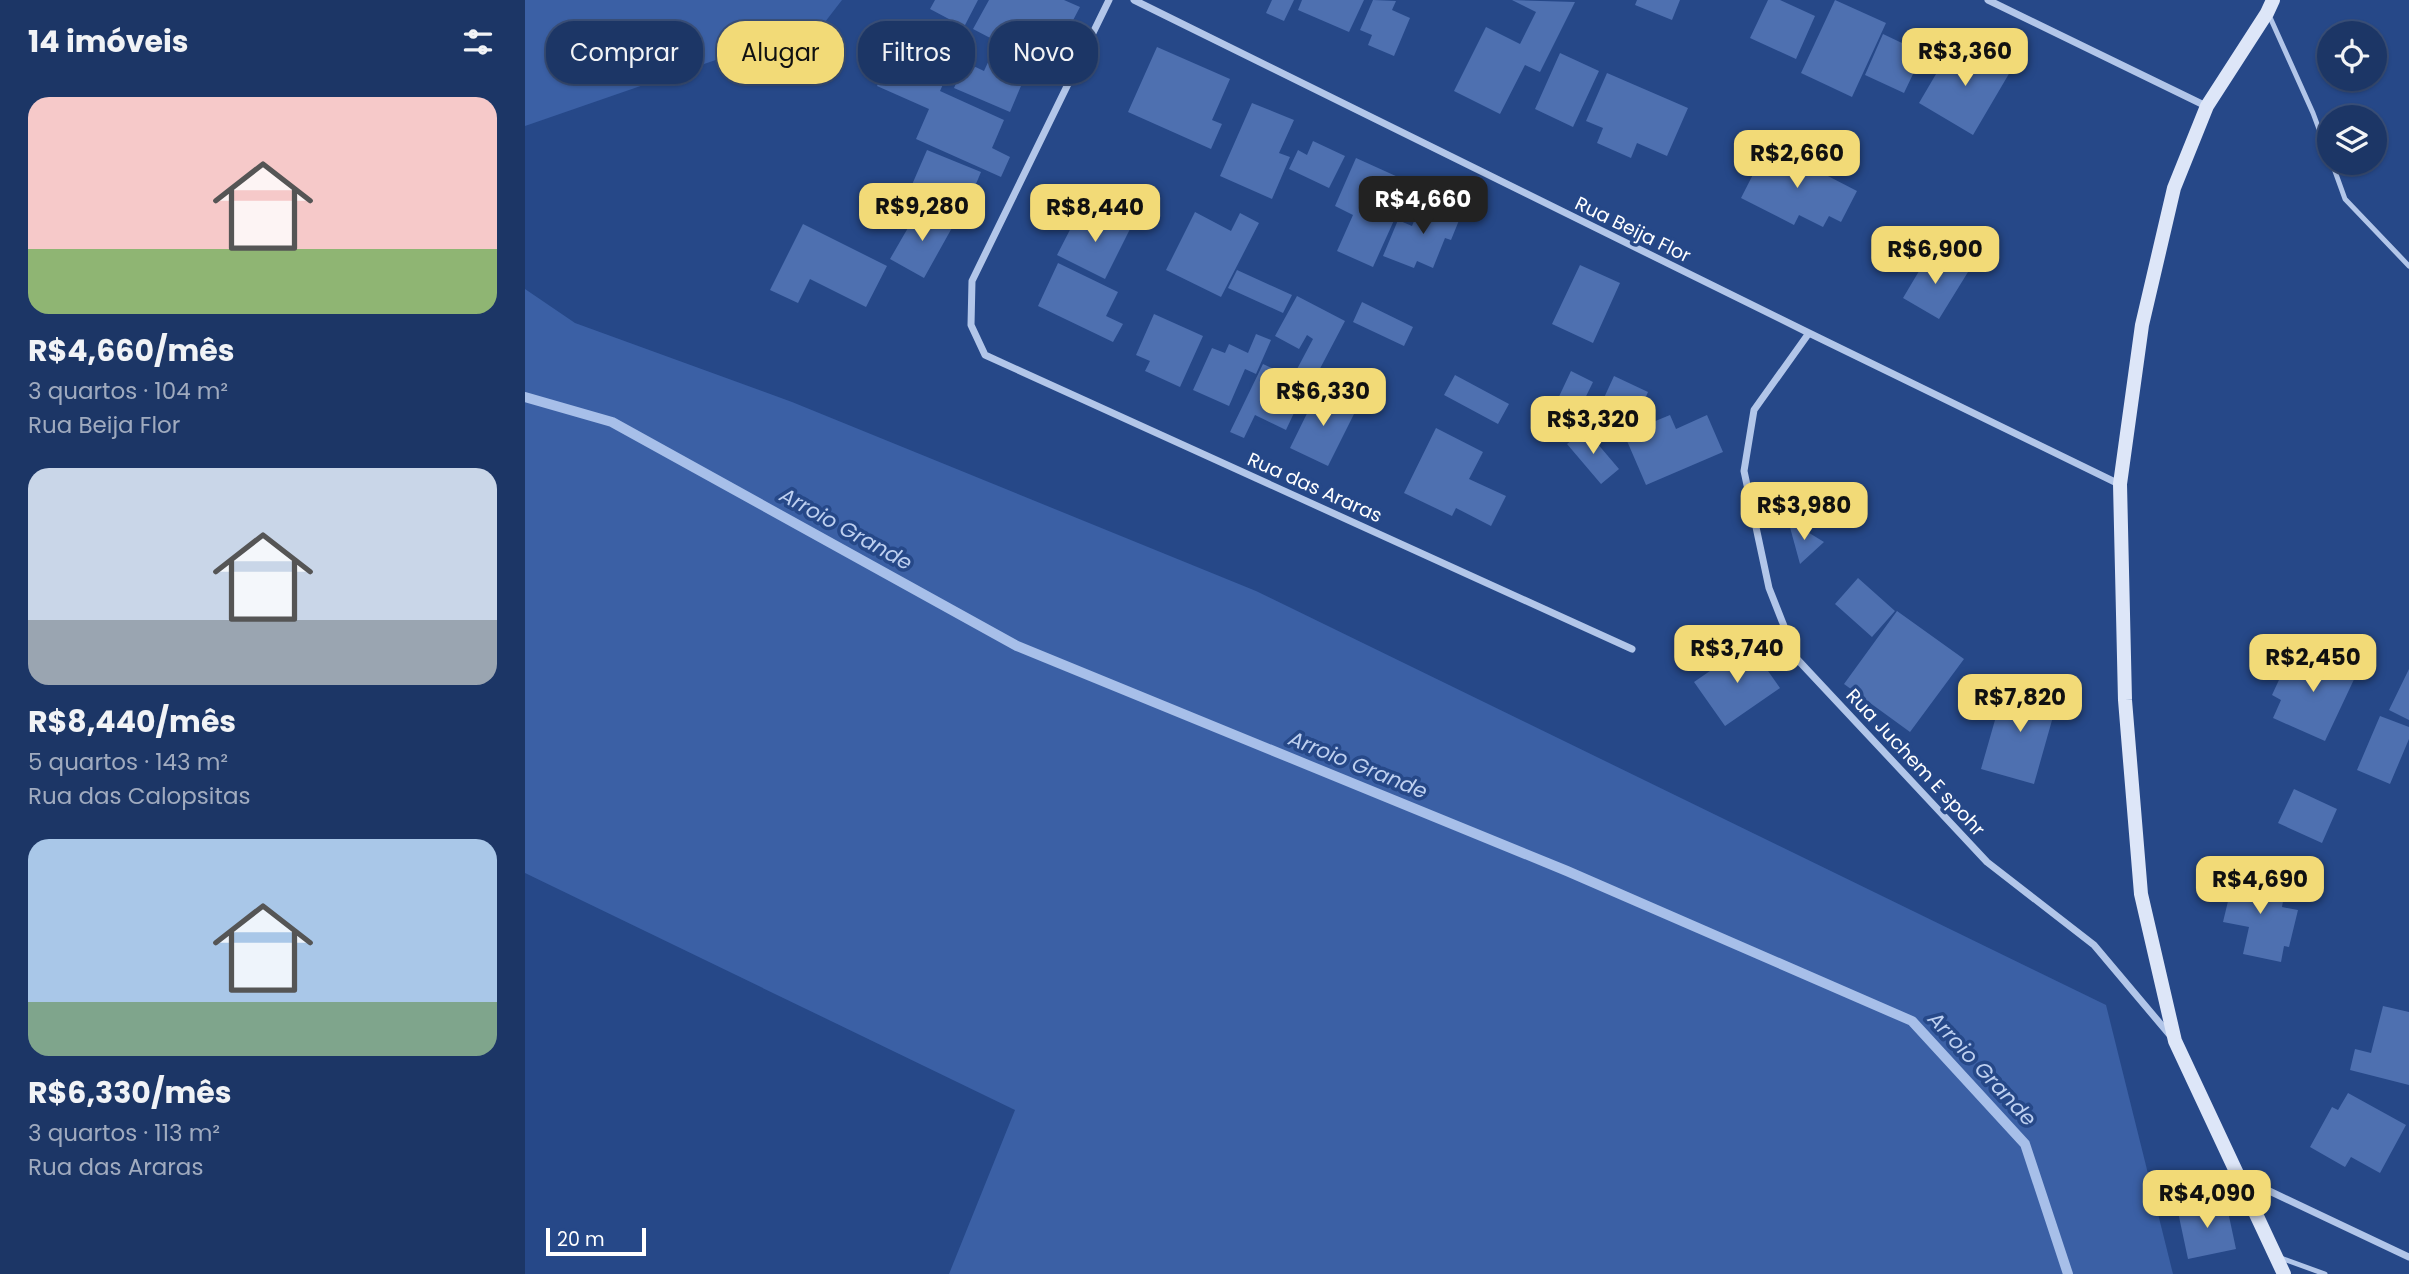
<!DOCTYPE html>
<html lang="pt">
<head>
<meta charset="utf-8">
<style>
  :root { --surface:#1c3666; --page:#29416f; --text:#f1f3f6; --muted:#a0abbf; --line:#3a507a; --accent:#f2da77 }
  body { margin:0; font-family:Poppins,sans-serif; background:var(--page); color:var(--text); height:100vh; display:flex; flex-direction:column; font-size:26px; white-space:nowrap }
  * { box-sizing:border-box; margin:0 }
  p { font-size:23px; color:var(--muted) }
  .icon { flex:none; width:38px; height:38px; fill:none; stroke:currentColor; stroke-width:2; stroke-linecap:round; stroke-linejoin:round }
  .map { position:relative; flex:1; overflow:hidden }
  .side { display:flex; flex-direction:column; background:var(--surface); width:525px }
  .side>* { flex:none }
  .banner { position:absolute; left:21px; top:21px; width:665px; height:63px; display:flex; gap:14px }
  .fabs { position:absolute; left:1792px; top:21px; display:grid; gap:14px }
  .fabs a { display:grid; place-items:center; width:70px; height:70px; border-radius:50%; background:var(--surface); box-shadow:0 2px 5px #0004,0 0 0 2px var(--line); font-size:35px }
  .scale { position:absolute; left:21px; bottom:18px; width:100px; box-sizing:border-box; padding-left:7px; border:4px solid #fff; border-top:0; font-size:19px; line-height:24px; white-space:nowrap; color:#fff; -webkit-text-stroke:5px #264888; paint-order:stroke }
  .price { position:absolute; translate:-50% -60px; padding:0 16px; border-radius:14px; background:var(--accent); color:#111; font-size:23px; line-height:46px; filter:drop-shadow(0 2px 4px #0008) }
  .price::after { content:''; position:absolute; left:50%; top:42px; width:21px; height:16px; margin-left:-10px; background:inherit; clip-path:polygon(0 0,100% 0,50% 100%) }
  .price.current { background:#222; color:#fff }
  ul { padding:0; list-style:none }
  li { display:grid; align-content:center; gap:14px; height:371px; padding:0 28px }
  li span { display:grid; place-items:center; height:217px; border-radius:21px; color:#555 }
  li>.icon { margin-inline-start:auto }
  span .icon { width:126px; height:126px; fill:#fffc; stroke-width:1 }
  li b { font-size:30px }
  h2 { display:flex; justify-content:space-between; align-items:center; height:84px; padding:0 28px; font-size:30px }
  .tag { padding:0 24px; border-radius:28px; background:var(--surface); box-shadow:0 2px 5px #0004,0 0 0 2px var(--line); font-size:24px; line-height:63px }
  .tag.current { background:var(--accent); color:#111 }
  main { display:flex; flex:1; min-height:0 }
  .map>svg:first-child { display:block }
</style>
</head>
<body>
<main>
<section class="side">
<h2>14 imóveis<svg class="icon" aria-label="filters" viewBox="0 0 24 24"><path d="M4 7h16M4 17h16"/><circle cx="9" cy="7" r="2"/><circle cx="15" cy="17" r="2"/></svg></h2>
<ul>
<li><span style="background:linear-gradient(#f6c9c9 70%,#8fb573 0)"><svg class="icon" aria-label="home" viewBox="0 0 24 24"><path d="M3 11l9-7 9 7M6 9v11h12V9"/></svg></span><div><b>R$4,660/mês</b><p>3 quartos · 104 m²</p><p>Rua Beija Flor</p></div></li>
<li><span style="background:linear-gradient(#c9d6e8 70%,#9aa5b1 0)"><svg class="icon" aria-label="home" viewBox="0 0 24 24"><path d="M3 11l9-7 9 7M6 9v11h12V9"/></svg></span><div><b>R$8,440/mês</b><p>5 quartos · 143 m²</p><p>Rua das Calopsitas</p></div></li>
<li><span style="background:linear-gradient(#a9c7e8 75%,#7fa58c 0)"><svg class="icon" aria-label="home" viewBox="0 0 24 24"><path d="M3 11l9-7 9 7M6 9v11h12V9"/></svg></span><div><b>R$6,330/mês</b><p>3 quartos · 113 m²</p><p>Rua das Araras</p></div></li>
</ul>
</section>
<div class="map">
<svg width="1884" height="1274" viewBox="0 0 1884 1274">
  <rect width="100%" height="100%" fill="#264888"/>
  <path fill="#3b60a5" d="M0 0H317L300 22 0 126Z
    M0 289 50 323 267 402 731 591 1581 1005 1648 1274H424L490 1110 0 873Z"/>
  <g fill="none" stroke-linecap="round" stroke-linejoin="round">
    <path stroke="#a7bfe9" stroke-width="10" d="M0 397 87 422 492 646 1042 871 1387 1021 1500 1144 1543 1274"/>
  </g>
  <path fill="#4e70b0" d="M410 0H453L439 27 405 9Z
    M464 0H539L555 7 523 68 448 29Z
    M747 0H769L759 21 741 13Z
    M777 0H839L824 32 773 10Z
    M848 0 871 1 867 10 885 18 869 56 843 45 847 35 835 30Z
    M987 0 1050 2 1015 72 1000 65 975 114 929 91 961 27 995 44 1011 12Z
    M1112 0H1155L1147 20 1110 5Z
    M1243 0H1255L1290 16 1271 59 1225 38Z
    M1310 0 1361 23 1327 97 1276 73Z
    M1358 34 1398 53 1379 93 1340 75Z
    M1431 40 1485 72 1448 135 1394 103Z
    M470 47 506 62 485 112 429 88 440 62 459 71Z
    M632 47 705 79 687 120 697 124 686 149 603 112Z
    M1035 53 1074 71 1048 127 1010 109Z
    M365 58 419 82 415 91 479 120 467 148 485 157 476 177 391 139 404 109 352 86Z
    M1082 73 1163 108 1142 156 1112 143 1106 158 1072 143 1078 128 1061 121Z
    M727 103 769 120 754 153 765 157 747 199 695 176Z
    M788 141 820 156 804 188 764 169 773 150 782 155Z
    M1243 145 1332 191 1316 222 1304 216 1298 227 1274 215 1269 225 1216 198Z
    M402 150 456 172 440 210 386 187Z
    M831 158 873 177 862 202 875 207 848 267 812 251 828 215 810 206Z
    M909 202 937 213 926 240 920 238 908 268 892 261 889 268 858 256 873 220 887 226 895 207 906 212Z
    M395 207 428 226 399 278 365 259Z
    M580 212 607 225 580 279 532 255 551 218 571 228Z
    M670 212 706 231 715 213 734 223 696 297 641 270Z
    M278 224 362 266 341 307 285 279 273 303 245 290Z
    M1403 256 1415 264 1419 258 1443 272 1414 319 1378 298Z
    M533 263 593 292 581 316 598 324 588 342 513 306Z
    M1055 265 1095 283 1068 343 1027 324Z
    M712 270 767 295 758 313 703 288Z
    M772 296 820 321 789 380 771 371 788 339 782 335 774 349 750 336Z
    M837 302 888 327 879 346 828 322Z
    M629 314 678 336 655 387 620 371 625 361 611 355Z
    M731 334 746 340 731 374 720 369 704 406 668 390 687 348 700 353 704 344 723 353Z
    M738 364 782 385 761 430 730 415 719 438 705 432Z
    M1046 371 1068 382 1044 431 1023 420Z
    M930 375 984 404 973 424 919 395Z
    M1089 376 1123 392 1113 415 1078 400Z
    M794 389 832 408 803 466 765 448Z
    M1145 415 1151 429 1182 415 1198 452 1121 485 1099 434Z
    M911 428 958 452 944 479 981 496 966 526 931 508 927 516 879 493Z
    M1060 429 1094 469 1076 484 1042 444Z
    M1263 520 1299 542 1275 564Z
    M1333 578 1370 611 1347 637 1310 604Z
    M1372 611 1439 659 1385 732 1319 684Z
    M1224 644 1255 688 1200 726 1169 682Z
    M1780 649 1832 673 1800 741 1748 718 1756 700 1747 695 1759 669 1769 673Z
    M1884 669V720L1864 710Z
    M1480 685 1533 699 1509 784 1456 769Z
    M1855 716 1884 727V739L1865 784 1832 770Z
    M1769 789 1812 809 1797 843 1753 823Z
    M1711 868 1739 874 1735 890 1759 896 1757 907 1773 910 1764 947 1759 946 1756 962 1718 954 1724 927 1698 922Z
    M1858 1006 1884 1012V1085L1825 1070 1830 1049 1846 1053Z
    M1823 1093 1881 1125 1855 1173 1826 1157 1820 1167 1785 1147 1807 1107 1813 1110Z
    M1701 1202 1711 1249 1663 1259 1653 1212Z"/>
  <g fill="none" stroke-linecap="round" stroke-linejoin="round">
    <path stroke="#b2c6e9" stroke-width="5" d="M1744 15 1788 113 1804 156
      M1807 163 1820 199 1884 266
      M1753 1257 1800 1274"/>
    <path stroke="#b2c6e9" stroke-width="7" d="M584 0 447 281 446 325 460 355 1107 649
      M609 0 1284 333 1594 484
      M1463 0 1681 106
      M1284 333 1229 410 1219 471 1244 588 1272 659 1462 862 1569 945 1644 1034
      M1717 1178 1884 1257"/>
    <path stroke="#dde6f8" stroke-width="14" d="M1748 0 1742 13 1682 106 1649 188 1617 325 1595 484 1600 700 1616 894 1650 1041 1759 1274"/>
  </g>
  <g text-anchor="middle" stroke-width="7" stroke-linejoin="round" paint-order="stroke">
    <g font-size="19" fill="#fff" stroke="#264888">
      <text transform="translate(1108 229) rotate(26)" y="7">Rua Beija Flor</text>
      <text transform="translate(790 487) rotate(24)" y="7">Rua das Araras</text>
      <text transform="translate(1391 762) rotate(47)" y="7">Rua Juchem E spohr</text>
    </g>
    <g font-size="21" font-style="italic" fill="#bed0f0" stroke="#264888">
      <text transform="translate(321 529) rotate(29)" y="7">Arroio Grande</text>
      <text transform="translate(833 765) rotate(22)" y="7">Arroio Grande</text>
      <text transform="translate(1457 1069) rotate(47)" y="7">Arroio Grande</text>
    </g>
  </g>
</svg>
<div class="fabs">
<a><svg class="icon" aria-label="locate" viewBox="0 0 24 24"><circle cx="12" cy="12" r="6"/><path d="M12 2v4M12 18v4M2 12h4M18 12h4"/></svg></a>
<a><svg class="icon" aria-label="layers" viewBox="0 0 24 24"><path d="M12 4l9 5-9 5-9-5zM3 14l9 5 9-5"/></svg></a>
</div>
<div class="scale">20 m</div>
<b class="price" style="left:1440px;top:88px">R$3,360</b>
<b class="price" style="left:1272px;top:190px">R$2,660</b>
<b class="price current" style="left:898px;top:236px">R$4,660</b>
<b class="price" style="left:397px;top:243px">R$9,280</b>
<b class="price" style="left:570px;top:244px">R$8,440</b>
<b class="price" style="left:1410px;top:286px">R$6,900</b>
<b class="price" style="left:798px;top:428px">R$6,330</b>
<b class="price" style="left:1068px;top:456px">R$3,320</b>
<b class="price" style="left:1279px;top:542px">R$3,980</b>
<b class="price" style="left:1212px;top:685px">R$3,740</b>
<b class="price" style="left:1788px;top:694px">R$2,450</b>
<b class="price" style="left:1495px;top:734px">R$7,820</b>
<b class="price" style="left:1735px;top:916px">R$4,690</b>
<b class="price" style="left:1682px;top:1230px">R$4,090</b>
<div class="banner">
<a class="tag">Comprar</a>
<a class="tag current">Alugar</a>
<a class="tag">Filtros</a>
<a class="tag">Novo</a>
</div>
</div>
</main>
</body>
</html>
